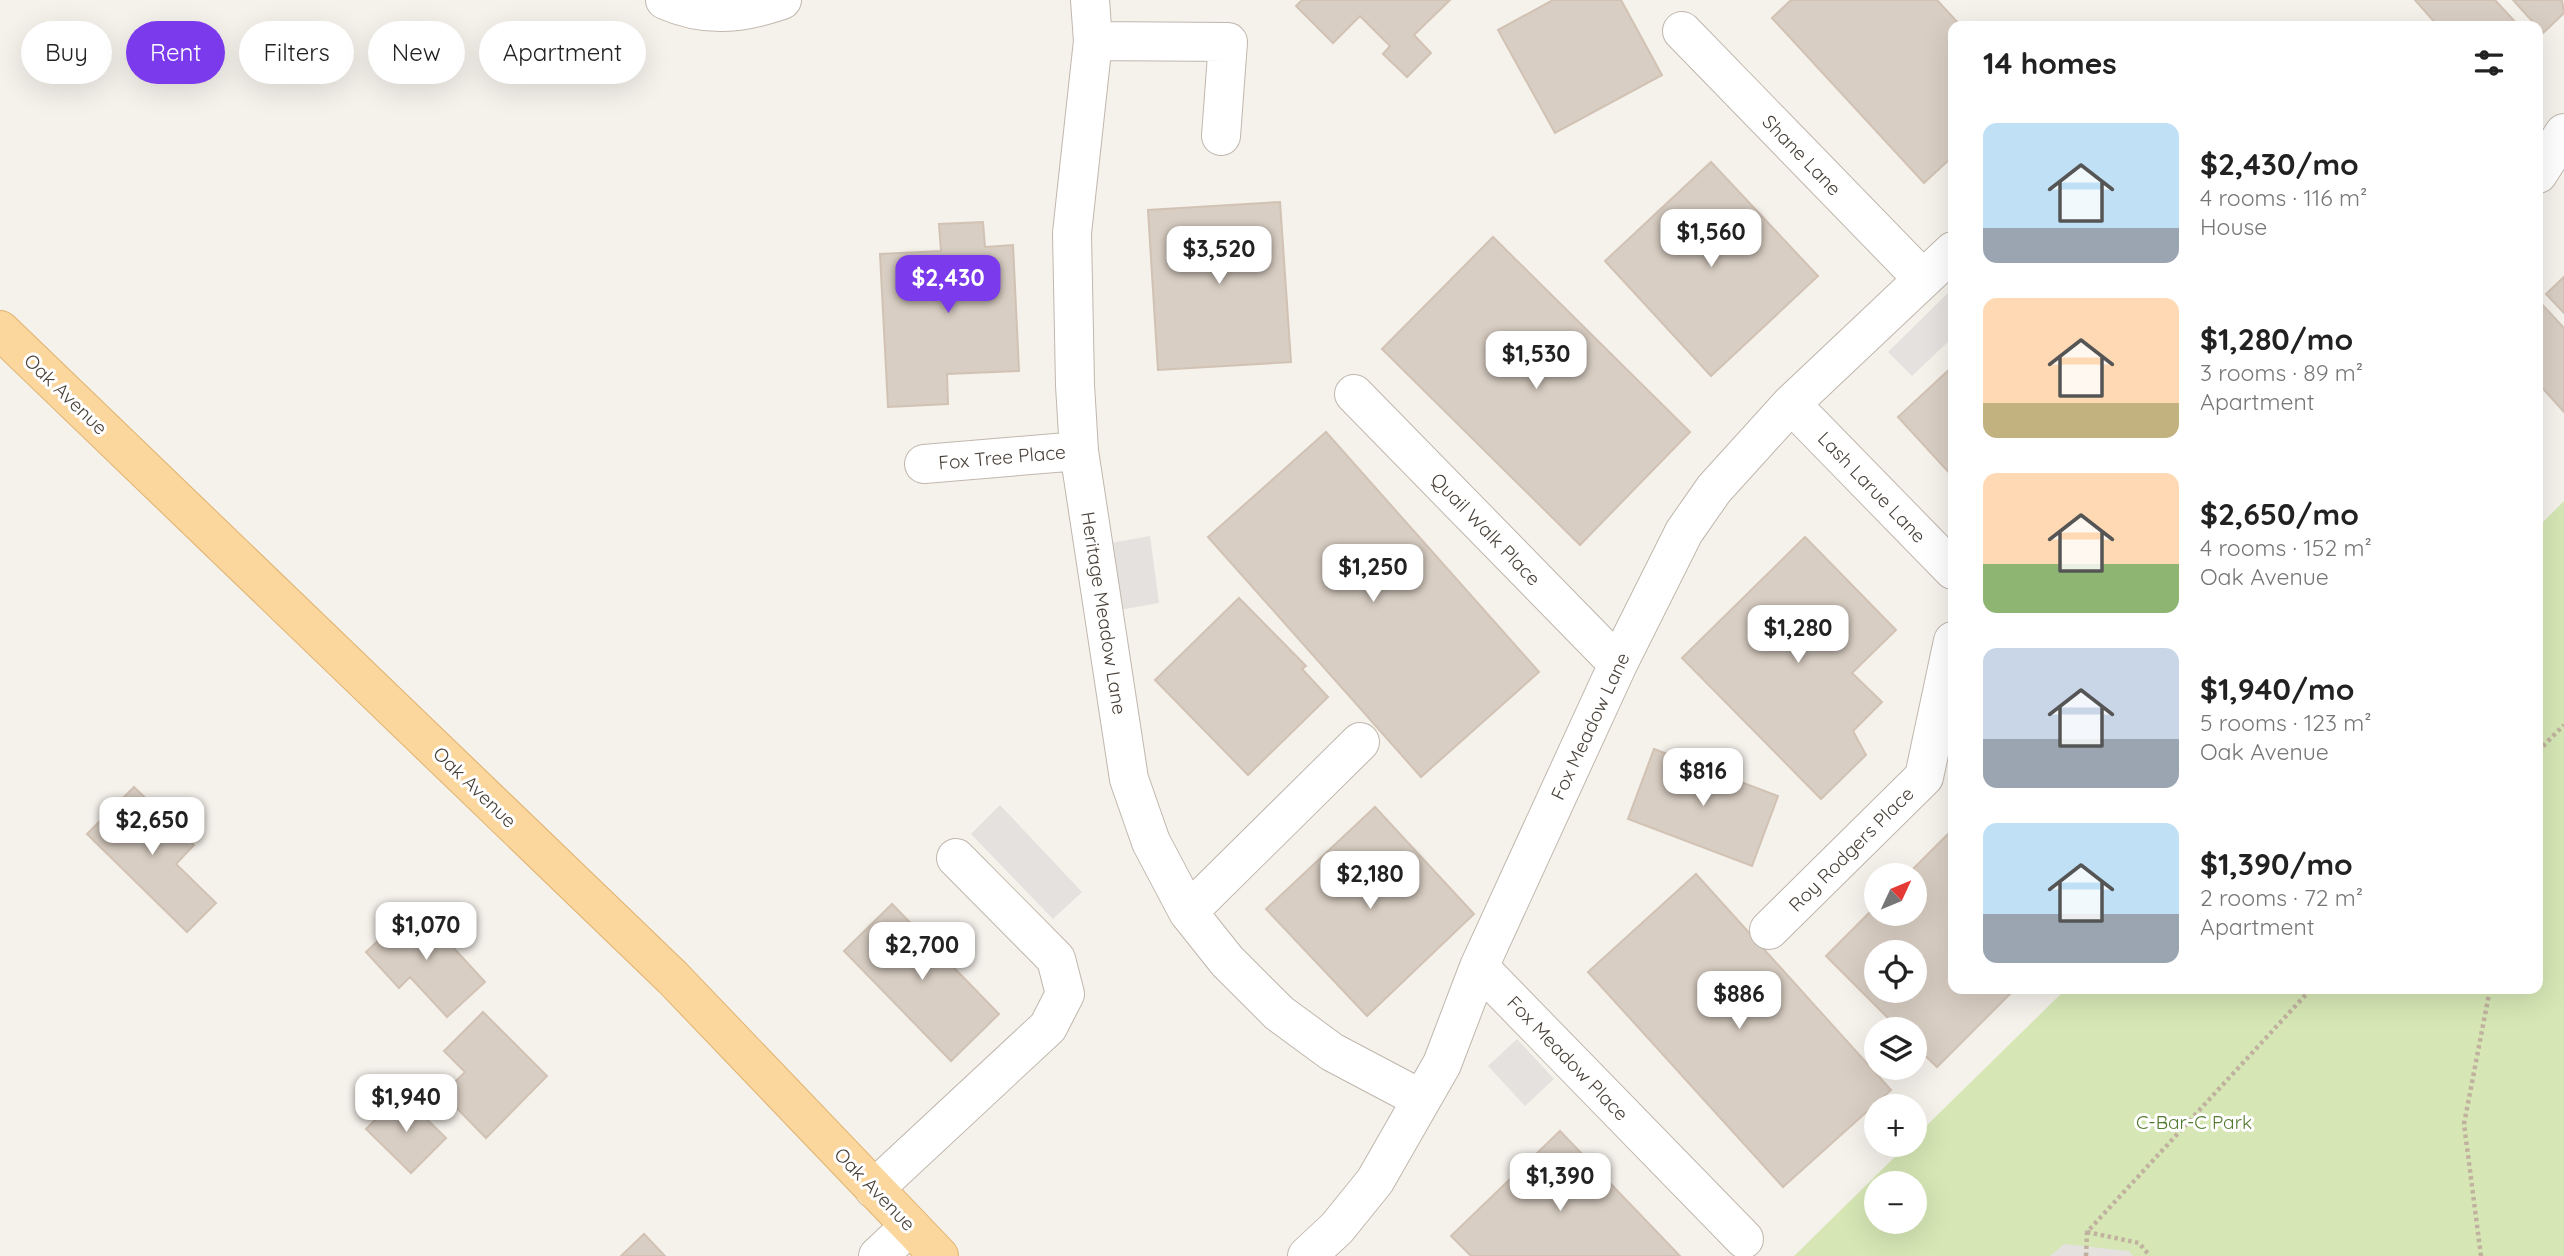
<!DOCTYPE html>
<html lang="en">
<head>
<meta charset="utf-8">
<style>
  :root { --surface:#fff; --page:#f2f2f2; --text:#222; --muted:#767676; --accent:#7c3aed }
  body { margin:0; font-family:Quicksand,sans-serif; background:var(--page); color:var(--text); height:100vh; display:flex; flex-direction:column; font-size:26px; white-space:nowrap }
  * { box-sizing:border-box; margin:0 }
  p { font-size:23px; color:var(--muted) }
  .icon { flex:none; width:38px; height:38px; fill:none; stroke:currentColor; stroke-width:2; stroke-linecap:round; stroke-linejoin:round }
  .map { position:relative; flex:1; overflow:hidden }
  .sheet { position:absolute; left:1948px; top:21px; width:595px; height:973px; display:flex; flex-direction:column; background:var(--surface); border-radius:14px; box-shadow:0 7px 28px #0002 }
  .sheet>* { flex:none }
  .top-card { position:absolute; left:21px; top:21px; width:665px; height:63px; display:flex; gap:14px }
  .needle { width:46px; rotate:46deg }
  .fabs { position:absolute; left:1864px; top:863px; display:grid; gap:14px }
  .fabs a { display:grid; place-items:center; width:63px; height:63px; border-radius:50%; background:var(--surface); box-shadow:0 7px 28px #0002; font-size:35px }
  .price { position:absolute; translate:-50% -60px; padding:0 16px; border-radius:14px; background:#fff; color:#222; font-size:23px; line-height:46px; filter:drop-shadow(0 2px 4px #0008) }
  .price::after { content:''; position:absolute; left:50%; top:42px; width:21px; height:16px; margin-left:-10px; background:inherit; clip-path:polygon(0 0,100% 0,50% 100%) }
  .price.current { background:var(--accent); color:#fff }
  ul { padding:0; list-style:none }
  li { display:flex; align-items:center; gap:21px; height:175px; padding:0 35px }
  li span { display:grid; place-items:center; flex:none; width:196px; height:140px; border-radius:14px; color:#555 }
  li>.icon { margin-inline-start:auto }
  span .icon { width:84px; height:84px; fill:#fffc; stroke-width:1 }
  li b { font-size:30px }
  h2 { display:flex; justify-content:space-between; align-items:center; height:84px; padding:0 35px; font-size:30px }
  .tag { padding:0 24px; border-radius:32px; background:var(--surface); box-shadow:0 7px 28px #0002; font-size:24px; line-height:63px }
  .tag.current { background:var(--accent); color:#fff }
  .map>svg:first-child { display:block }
</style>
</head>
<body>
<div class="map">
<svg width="2564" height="1256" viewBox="0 0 2564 1256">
  <rect width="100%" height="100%" fill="#f5f1eb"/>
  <path fill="#d6e7b5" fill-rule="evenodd" d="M2564 501V1256H1794L1907 1145 1914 1144 1915 1137 2066 989H2538V527ZM1876 1183H1914V1222H1876Z"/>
  <path fill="#e4e1df" d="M1953 288V337L1912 376 1888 352Z
    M1150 536 1159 603 1119 610 1111 543Z
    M1000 805 1082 892 1053 919 971 834Z
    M1517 1039 1554 1079 1525 1106 1488 1066Z
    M2064 1244 2129 1251 2133 1256H2050Z"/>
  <path fill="#d9cec3" stroke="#d1c2b4" stroke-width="2" fill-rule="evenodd" d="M1302 0H1450L1414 35 1431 53 1407 77 1383 54 1390 46 1360 16 1333 43 1296 6Z
    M1553 0H1621L1662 75 1555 133 1498 30Z
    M1791 0H1937L1961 26H1953V156L1924 183 1772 18Z
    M2415 0H2495L2519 26H2438Z
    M2513 0H2562L2564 13 2543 33Z
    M1711 162 1818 276 1711 376 1605 261Z
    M1280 202 1291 362 1158 370 1148 210Z
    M983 222 985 247 1013 245 1019 371 947 374 948 404 888 407 880 254 941 251 939 224Z
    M1493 237 1690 432 1580 545 1382 349Z
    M2564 277V313L2546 294Z
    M2538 300 2564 328V412L2538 383Z
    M1953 366V477L1898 417Z
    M1326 432 1539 672 1421 777 1208 537Z
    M1805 537 1896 630 1852 673 1882 702 1853 731 1866 755 1821 799 1682 658Z
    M1239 598 1306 666 1302 669 1328 697 1248 775 1155 680Z
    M1654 749 1778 796 1752 866 1628 819Z
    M134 787 194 845 176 864 216 903 187 932 87 834Z
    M1375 807 1474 914 1367 1016 1266 909Z
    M1953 829V989H2015L1937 1067 1914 1045V1029H1899L1826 956 1876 906V914H1914V875H1907ZM1876 952H1914V990H1876Z
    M1696 874 1891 1090 1783 1187 1588 972Z
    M892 904 999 1014 951 1061 844 951Z
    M415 906 485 982 447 1017 410 977 399 988 366 952Z
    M483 1012 547 1076 486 1138 443 1094 465 1072 444 1051Z
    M401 1094 446 1138 411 1173 366 1129Z
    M1560 1131 1680 1256H1471L1451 1236Z
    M644 1234 665 1256H621Z"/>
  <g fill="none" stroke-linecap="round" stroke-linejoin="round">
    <defs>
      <path id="minor" d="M665 0C706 18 741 14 782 0
        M1090 0 1093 41 1072 233 1075 385 1079 451 1129 779 1151 842 1188 912 1227 961 1279 1013 1332 1052 1421 1099
        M1682 31 1923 279
        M1093 41 1228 42 1221 136
        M2538 174 2564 133
        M1354 394 1618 664
        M1791 404 1953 570
        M924 464 1079 451
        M1188 912 1360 742
        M1769 930 1924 777 1953 641
        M1479 967 1744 1239
        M874 1189 1048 1027 1065 994 1056 959 956 858
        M878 1256 910 1226
        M1307 1256 1337 1228 1375 1181 1442 1064 1479 967 1618 664 1684 532 1714 489 1791 404 1953 251"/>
      <path id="major" d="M0 330 673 978 939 1256"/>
    </defs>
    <use href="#minor" stroke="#c0b7ad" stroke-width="40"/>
    <use href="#major" stroke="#e0b26d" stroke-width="40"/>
    <path stroke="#c1b29f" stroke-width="4.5" stroke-dasharray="3.5 3.5" stroke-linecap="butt" d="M2538 751 2564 725
      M2087 1232 2139 1243 2150 1256
      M2086 1256 2087 1232 2311 989
      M2481 1256 2464 1124 2490 989"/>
    <use href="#minor" stroke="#fff" stroke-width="38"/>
    <use href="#major" stroke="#fbd79d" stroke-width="38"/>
  </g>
  <g text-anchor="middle" stroke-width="6" stroke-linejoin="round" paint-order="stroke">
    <g font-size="19" fill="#494139" stroke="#fff">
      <text transform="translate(1802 155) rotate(46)" y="7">Shane Lane</text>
      <text transform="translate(66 394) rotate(44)" y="7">Oak Avenue</text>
      <text transform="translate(1002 457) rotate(-5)" y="7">Fox Tree Place</text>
      <text transform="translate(1872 487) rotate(46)" y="7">Lash Larue Lane</text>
      <text transform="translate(1486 529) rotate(46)" y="7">Quail Walk Place</text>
      <text transform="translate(1104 613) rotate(81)" y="7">Heritage Meadow Lane</text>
      <text transform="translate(1590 726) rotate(-65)" y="7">Fox Meadow Lane</text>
      <text transform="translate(475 787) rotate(44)" y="7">Oak Avenue</text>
      <text transform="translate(1851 849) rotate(-45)" y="7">Roy Rodgers Place</text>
      <text transform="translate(1568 1058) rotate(46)" y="7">Fox Meadow Place</text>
      <text transform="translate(875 1189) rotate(46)" y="7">Oak Avenue</text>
    </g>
    <g font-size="19" fill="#52792d" stroke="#fff">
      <text x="2194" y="1129">C-Bar-C Park</text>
    </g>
  </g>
</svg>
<div class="fabs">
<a><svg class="needle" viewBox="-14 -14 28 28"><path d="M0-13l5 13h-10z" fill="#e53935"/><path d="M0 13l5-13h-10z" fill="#767676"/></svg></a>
<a><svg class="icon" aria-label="locate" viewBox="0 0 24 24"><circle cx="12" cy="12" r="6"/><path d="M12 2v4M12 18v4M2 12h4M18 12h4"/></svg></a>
<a><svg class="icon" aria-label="layers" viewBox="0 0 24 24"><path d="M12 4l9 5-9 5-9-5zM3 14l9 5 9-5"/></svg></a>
<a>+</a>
<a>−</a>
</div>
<b class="price" style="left:1711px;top:269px">$1,560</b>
<b class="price" style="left:1219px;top:286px">$3,520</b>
<b class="price current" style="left:948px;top:315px">$2,430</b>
<b class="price" style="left:1536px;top:391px">$1,530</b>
<b class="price" style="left:1373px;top:604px">$1,250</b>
<b class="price" style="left:1798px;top:665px">$1,280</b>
<b class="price" style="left:1703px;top:808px">$816</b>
<b class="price" style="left:152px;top:857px">$2,650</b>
<b class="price" style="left:1370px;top:911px">$2,180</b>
<b class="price" style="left:426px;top:962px">$1,070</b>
<b class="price" style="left:922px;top:982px">$2,700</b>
<b class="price" style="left:1739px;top:1031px">$886</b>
<b class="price" style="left:406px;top:1134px">$1,940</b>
<b class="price" style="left:1560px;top:1213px">$1,390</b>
<div class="top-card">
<a class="tag">Buy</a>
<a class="tag current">Rent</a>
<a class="tag">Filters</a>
<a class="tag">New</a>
<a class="tag">Apartment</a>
</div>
<section class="sheet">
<h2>14 homes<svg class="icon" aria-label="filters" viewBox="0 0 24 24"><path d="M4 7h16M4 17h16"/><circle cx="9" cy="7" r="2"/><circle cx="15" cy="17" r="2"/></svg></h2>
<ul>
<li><span style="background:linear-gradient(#bfe0f5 75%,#9aa5b1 0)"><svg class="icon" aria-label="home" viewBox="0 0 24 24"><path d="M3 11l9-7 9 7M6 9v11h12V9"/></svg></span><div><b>$2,430/mo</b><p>4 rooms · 116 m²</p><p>House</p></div></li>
<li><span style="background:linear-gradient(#ffd9b3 75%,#c2b280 0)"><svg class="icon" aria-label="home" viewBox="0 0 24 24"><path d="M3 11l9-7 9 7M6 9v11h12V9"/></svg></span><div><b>$1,280/mo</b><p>3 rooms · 89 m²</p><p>Apartment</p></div></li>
<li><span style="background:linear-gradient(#ffd9b3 65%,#8fb573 0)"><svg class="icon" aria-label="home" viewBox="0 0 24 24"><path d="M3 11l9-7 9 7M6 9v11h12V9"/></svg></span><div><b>$2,650/mo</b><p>4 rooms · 152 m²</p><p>Oak Avenue</p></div></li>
<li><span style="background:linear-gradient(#c9d6e8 65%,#9aa5b1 0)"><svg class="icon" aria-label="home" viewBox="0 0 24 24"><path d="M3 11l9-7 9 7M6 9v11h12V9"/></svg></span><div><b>$1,940/mo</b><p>5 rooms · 123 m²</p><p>Oak Avenue</p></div></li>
<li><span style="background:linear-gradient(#bfe0f5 65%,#9aa5b1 0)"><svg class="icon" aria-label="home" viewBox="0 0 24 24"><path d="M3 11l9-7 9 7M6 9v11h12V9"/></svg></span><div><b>$1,390/mo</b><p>2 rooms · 72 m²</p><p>Apartment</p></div></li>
</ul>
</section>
</div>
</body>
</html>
